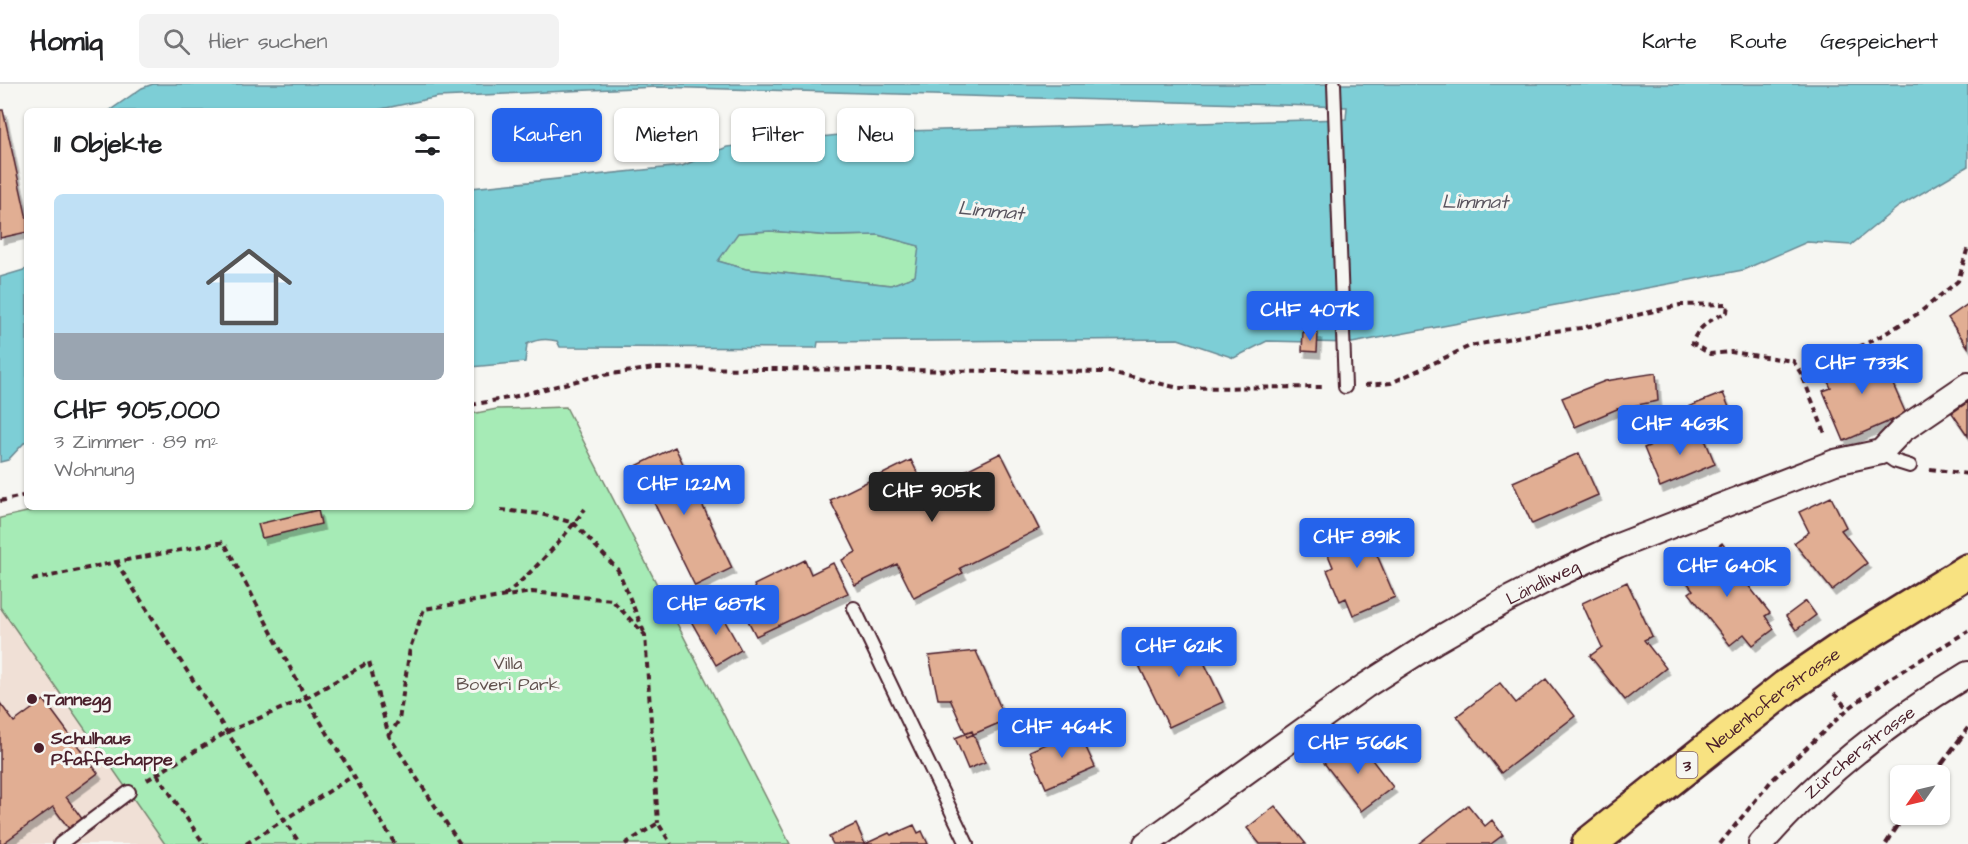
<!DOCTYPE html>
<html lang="de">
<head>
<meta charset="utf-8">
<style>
  :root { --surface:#fff; --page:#f2f2f2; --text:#202124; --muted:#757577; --line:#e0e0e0; --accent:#2563eb }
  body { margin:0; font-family:"Architects Daughter",sans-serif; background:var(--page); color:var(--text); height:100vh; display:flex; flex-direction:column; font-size:22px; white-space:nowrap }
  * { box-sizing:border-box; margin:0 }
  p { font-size:20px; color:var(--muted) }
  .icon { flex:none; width:33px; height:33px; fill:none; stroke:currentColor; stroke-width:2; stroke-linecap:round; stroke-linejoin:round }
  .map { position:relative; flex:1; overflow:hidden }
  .sheet { position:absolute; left:24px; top:24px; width:450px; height:402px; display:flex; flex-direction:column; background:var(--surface); border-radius:9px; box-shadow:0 2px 4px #0004 }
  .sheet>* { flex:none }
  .hud { position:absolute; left:492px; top:24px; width:570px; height:54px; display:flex; gap:12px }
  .needle { width:39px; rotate:236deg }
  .controls { position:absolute; left:1890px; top:681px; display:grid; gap:12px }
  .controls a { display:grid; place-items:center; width:60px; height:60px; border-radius:9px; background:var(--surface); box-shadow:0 2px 4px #0004; font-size:30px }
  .price { position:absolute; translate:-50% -51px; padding:0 14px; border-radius:6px; background:var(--accent); color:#fff; font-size:20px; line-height:39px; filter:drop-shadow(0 2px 3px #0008) }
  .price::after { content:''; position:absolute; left:50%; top:36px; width:18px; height:14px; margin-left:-9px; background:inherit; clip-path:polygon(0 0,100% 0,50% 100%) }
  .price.selected { background:#222; color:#fff }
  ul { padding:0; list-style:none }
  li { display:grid; align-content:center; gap:12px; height:318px; padding:0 30px }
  li span { display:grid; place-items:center; height:186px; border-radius:9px; color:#555 }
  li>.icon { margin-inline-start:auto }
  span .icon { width:108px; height:108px; fill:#fffc; stroke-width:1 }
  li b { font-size:26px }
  h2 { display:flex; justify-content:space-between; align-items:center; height:72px; padding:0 30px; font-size:26px }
  .pill { padding:0 21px; border-radius:9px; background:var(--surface); box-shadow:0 2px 4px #0004; font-size:21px; line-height:54px }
  .pill.selected { background:var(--accent); color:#fff }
  header { display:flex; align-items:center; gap:36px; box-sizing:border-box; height:84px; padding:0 30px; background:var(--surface); border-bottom:2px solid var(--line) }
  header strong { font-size:28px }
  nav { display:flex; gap:33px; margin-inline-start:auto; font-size:21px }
  .search { width:420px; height:54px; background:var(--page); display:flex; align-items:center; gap:15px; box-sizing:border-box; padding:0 21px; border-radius:9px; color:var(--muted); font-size:22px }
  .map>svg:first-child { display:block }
</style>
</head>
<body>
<header>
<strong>Homiq</strong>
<div class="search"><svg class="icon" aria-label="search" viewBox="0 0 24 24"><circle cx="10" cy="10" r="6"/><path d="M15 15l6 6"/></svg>Hier suchen</div>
<nav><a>Karte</a><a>Route</a><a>Gespeichert</a></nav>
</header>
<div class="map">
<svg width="1968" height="760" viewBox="0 0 1968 760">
  <defs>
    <filter id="shadow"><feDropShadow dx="3.5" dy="6" stdDeviation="0" flood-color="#0004"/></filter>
  </defs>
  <rect width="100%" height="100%" fill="#f6f6f2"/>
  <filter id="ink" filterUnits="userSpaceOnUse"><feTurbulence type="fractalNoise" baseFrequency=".0167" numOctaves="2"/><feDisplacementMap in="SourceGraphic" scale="12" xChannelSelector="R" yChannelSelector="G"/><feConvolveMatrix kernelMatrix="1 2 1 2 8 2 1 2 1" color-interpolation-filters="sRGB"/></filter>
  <g filter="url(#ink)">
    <path fill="#f0e0d6" d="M0 523 129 708 165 760H0Z"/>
    <path fill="#a6ebb6" stroke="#788570" stroke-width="1.5" d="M770 147 832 152 878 151 920 162 916 192 891 201 746 185 717 177 737 149Z
      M566 323 790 760H165L0 523V434L49 423H471V330L497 325Z"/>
    <path fill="#7dced6" stroke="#698892" stroke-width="1.5" fill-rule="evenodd" d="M153 0H1968V82L1898 123 1851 161 1807 158 1743 186 1352 259 1267 257 1234 274 1178 255 818 258 817 264 560 263 557 257C546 254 537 255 527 260L525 278 471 283V104L682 82 727 63 867 48 1346 35 1347 23 657 3 438 13 372 27H109L142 4ZM770 147 832 152 878 151 919 162 915 192 891 201 746 185 718 177 738 149Z
      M27 185V358L24 359 8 376 0 378V193Z"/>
    <path fill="#e1ae93" stroke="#4a1f2b" stroke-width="1.5" filter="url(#shadow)" d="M0 26H3L27 135V148L0 154Z
      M1968 220V263L1948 234Z
      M1303 248 1318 249 1317 268 1302 267Z
      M1877 264 1906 330 1844 357 1823 307 1831 304 1823 287Z
      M1656 289 1658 317 1617 325 1575 343 1562 314 1605 297Z
      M1723 309 1731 328 1664 355 1655 336Z
      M1968 318V352L1952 329Z
      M1699 341 1715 380 1660 403 1644 364Z
      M675 363 732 484 695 502 636 382Z
      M1001 369 1039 445 960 484 963 489 914 514 897 480 855 501 842 476 856 468 830 416 911 376 926 406Z
      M1579 369 1598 411 1532 440 1513 398Z
      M1831 413 1846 443 1841 446 1867 479 1832 506 1794 459 1809 448 1799 428Z
      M318 426 321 440 262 454 258 440Z
      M1362 436 1395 513 1353 531 1346 514 1340 517 1327 486 1333 483 1321 454Z
      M1722 459 1734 475 1730 478 1770 529 1765 532 1774 545 1753 561 1744 550 1730 561 1689 509 1693 506 1681 490Z
      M805 476 811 490 833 479 848 509 756 552 741 523 760 514 754 501Z
      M1627 498 1652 552 1644 556 1666 584 1625 616 1590 572 1602 563 1582 519Z
      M1806 517 1816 531 1796 546 1786 532Z
      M717 523 741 566 716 581 691 537Z
      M1188 545 1223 618 1169 643 1134 571Z
      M976 567 1006 636 967 653 950 615H938L929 572Z
      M1546 595 1575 632 1501 689 1457 632 1500 599 1516 619Z
      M44 616 98 689 66 713 83 736 70 746 53 723 2 760H0V619L14 638Z
      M1078 646 1095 683 1046 704 1030 667Z
      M972 647 985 678 968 685 955 654Z
      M1356 655 1393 703 1361 727 1324 679Z
      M1468 721 1485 742 1492 736 1503 751 1491 760H1418Z
      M1275 722 1306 760H1260L1247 744Z
      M856 740 865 760 889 749 891 751 914 741 918 749 922 747 928 760H833L829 753Z"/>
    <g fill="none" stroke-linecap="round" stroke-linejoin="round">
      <defs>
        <path id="service" d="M1334 0 1345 303
          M1881 368 1894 377 1910 382
          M854 524 967 760
          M60 760 129 708"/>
        <g id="minor">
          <path id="s1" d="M1146 760 1365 602 1437 556 1505 517 1554 492 1618 462 1835 378 1881 368 1902 346 1968 301"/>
          <path id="s2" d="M1761 760C1819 692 1892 636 1968 590"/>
        </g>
        <g id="primary">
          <path id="s3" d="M1589 760 1786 603 1840 566 1968 487"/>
        </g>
      </defs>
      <use href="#service" stroke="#4a1f2b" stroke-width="16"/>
      <use href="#minor" stroke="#4a1f2b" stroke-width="28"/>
      <use href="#primary" stroke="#4a1f2b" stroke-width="38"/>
      <path stroke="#4a1f2b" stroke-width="4" stroke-dasharray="6 4.5" stroke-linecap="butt" d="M1802 291 1883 251 1919 229 1958 197 1968 163
        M1365 301 1391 299 1470 262 1538 249 1581 244 1680 221 1728 220 1727 228C1711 236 1699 241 1692 259L1710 270 1731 268 1793 277 1802 291 1826 352
        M471 321 513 313 596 292 655 284 1110 288 1179 304 1324 303
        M1930 385 1968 390
        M0 417 27 411
        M501 426 541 430 574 439 618 486 644 548
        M116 478 300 760
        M32 496 116 478 224 458 306 614 395 760
        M504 512C535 486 561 457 585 425
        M1834 610 1848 625
        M389 652 399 636 410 564 424 525 532 508 612 516 645 551 658 739
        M157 690 204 760
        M147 696 227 648 306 614 369 578 389 652 460 760
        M246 760 353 692
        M625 760 658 739 671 760
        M1720 760 1772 696 1848 625 1887 596 1968 547"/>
      <use href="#service" stroke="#f6f6f2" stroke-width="12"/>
      <use href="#minor" stroke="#f6f6f2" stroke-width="24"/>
      <use href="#primary" stroke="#f8e281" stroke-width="33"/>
      <path stroke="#4a1f2b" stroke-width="4.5" stroke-dasharray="9 4.5" stroke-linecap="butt" d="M1933 692 1968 644
        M1886 760 1905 730"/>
    </g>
  </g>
  <g fill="#4a1f2b" stroke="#f6f6f2" stroke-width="2">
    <circle cx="32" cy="615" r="6"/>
    <circle cx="39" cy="664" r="6"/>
  </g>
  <g text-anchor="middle" stroke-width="6" stroke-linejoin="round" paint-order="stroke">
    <rect fill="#f6f6f2" stroke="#7e6067" stroke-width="1.5" x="1676.5" y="668" width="21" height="26" rx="4.5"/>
    <g font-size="16" font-weight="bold" fill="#4a1f2b">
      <text x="1687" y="687">3</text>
    </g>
    <g font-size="18" fill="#4a1f2b" stroke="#f6f6f2">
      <text dy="6" stroke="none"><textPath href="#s1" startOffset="476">Ländliweg</textPath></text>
      <text dy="6" stroke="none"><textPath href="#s3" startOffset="234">Neuenhoferstrasse</textPath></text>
      <text dy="6" stroke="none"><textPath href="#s2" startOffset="135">Zürcherstrasse</textPath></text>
    </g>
    <g font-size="18" fill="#61524e" stroke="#f6f6f2">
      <text x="508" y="585">Villa<tspan x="508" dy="21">Boveri Park</tspan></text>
    </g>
    <g font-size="18" font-weight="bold" fill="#4a1f2b" stroke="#f6f6f2" text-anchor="start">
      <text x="44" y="621">Tannegg</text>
      <text x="51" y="660">Schulhaus<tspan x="51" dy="21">Pfaffechappe</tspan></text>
    </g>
    <g font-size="20" font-style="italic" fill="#59545e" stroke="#f6f6f2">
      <text x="1475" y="124">Limmat</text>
      <text transform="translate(991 126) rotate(5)" y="7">Limmat</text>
    </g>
  </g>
</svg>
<div class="controls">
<a><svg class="needle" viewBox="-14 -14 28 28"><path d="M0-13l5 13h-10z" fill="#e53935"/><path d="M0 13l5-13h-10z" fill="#757577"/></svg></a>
</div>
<b class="price" style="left:1310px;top:258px">CHF 407K</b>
<b class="price" style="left:1862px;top:311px">CHF 733K</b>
<b class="price" style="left:1680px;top:372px">CHF 463K</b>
<b class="price" style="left:684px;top:432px">CHF 1.22M</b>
<b class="price selected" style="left:932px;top:439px">CHF 905K</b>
<b class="price" style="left:1357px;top:485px">CHF 891K</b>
<b class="price" style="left:1727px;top:514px">CHF 640K</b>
<b class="price" style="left:716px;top:552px">CHF 687K</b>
<b class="price" style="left:1179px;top:594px">CHF 621K</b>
<b class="price" style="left:1062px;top:675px">CHF 464K</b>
<b class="price" style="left:1358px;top:691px">CHF 566K</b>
<div class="hud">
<a class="pill selected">Kaufen</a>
<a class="pill">Mieten</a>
<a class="pill">Filter</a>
<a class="pill">Neu</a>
</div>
<section class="sheet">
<h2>11 Objekte<svg class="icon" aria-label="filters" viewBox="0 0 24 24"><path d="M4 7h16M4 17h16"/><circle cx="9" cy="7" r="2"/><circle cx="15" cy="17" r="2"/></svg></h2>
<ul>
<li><span style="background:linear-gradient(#bfe0f5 75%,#9aa5b1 0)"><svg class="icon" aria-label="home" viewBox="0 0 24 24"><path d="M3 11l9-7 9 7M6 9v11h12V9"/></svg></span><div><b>CHF 905,000</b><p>3 Zimmer · 89 m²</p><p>Wohnung</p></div></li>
</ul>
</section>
</div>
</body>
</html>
